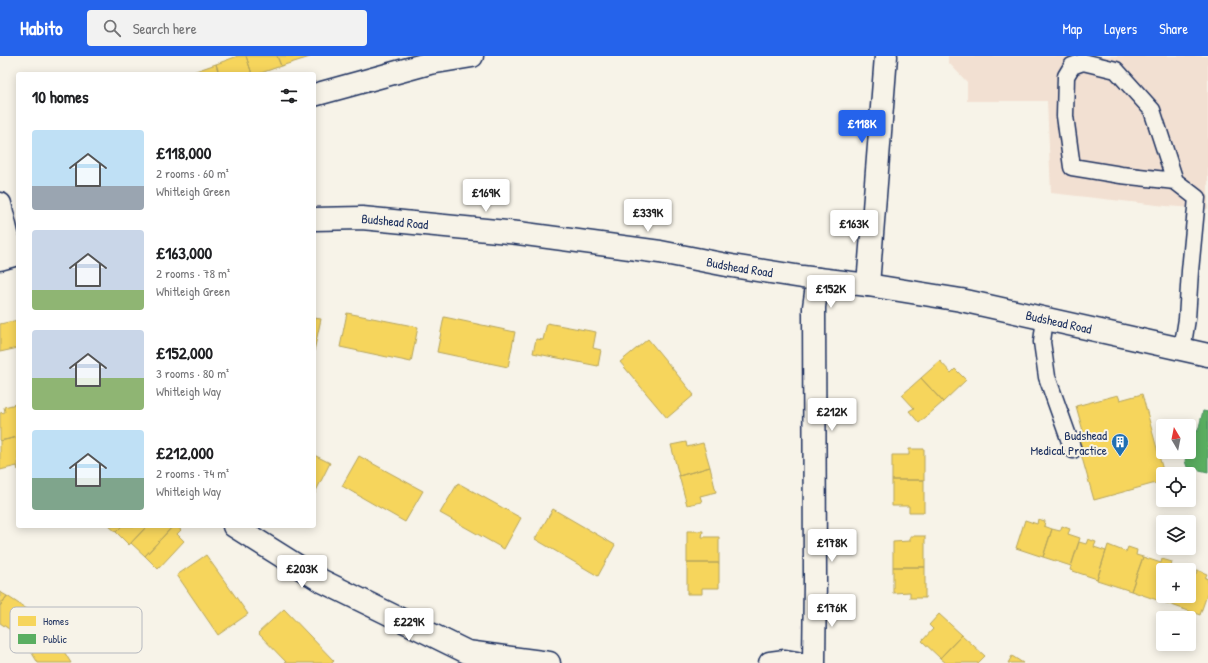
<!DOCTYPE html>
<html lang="en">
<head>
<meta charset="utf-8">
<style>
  :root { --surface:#fff; --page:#f2f2f2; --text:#202124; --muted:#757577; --accent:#2563eb }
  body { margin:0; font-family:"Patrick Hand",sans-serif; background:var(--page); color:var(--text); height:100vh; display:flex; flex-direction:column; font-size:15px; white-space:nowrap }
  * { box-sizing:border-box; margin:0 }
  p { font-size:13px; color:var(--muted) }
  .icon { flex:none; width:22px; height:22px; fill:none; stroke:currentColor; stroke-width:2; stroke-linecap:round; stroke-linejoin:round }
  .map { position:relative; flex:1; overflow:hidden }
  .side { position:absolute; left:16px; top:16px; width:300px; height:456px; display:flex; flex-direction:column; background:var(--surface); border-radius:4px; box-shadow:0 2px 10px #0003 }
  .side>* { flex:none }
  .needle { width:26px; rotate:350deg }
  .fabs { position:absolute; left:1156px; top:363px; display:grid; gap:8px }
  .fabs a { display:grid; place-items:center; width:40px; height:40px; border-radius:4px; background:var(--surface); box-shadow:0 2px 10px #0003; font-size:20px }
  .price { position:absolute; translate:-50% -34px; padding:0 9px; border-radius:4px; background:#fff; color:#222; font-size:13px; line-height:26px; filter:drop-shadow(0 1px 2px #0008) }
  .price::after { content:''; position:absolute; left:50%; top:24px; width:12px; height:9px; margin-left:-6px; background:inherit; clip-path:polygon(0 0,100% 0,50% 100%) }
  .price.selected { background:var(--accent); color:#fff }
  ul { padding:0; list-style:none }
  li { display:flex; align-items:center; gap:12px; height:100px; padding:0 16px }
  li span { display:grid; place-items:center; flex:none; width:112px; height:80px; border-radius:4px; color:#555 }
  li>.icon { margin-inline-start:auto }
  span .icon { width:48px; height:48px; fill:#fffc; stroke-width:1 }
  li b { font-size:17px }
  h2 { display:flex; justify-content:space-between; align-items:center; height:48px; padding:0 16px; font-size:17px }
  header { display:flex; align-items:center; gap:24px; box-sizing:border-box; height:56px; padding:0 20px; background:var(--accent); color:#fff }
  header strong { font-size:19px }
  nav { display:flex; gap:22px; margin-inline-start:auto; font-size:14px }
  .search { width:280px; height:36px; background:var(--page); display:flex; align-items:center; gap:10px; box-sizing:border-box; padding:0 14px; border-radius:4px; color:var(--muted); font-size:15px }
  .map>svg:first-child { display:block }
</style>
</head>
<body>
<header>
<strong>Habito</strong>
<div class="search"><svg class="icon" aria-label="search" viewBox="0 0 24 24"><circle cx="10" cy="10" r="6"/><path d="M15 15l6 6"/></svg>Search here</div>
<nav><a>Map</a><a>Layers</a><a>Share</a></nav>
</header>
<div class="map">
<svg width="1208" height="607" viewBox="0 0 1208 607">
  <rect width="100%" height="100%" fill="#f7f3e8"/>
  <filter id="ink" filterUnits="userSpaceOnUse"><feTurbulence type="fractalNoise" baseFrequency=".025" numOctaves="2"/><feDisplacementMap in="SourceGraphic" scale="8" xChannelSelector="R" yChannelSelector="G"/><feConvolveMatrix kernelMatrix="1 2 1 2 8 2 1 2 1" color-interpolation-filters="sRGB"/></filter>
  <g filter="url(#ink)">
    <path fill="#f2e0d2" d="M948 0H1208V152L1207 153 1166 150 1051 137 1047 45H967V26L948 6Z"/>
    <path fill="#f6d55c" stroke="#b4a35d" d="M238 0H246L252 18H219L216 8Z
      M246 0H277L281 10 258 18H252Z
      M277 0H309L310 1 281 10Z
      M216 8 219 18H187Z
      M347 257 418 271 411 306 340 291Z
      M444 261 515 276 508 311 437 296Z
      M314 262 321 263 314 295Z
      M18 264V292L0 296V268Z
      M547 267 596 276 593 292 601 294 598 310 533 297 536 283 543 284Z
      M648 283 694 339 667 362 620 306Z
      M940 305 951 317 955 313 966 324 943 346 921 322Z
      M921 322 943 346 919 367 909 355 914 352 902 339Z
      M1142 338 1164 418 1163 425 1094 444 1077 384 1085 382 1076 350 1118 339 1120 344Z
      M16 348 17 352H18V381L0 385V357L5 356 4 351Z
      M18 381V414L17 410 0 414V385Z
      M686 386 687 391 703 387 710 411 679 420 671 389Z
      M909 393H924V424H892V399H909Z
      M314 399 330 407 314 439Z
      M359 400 423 435 405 466 342 430Z
      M710 411 716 436 700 440 702 446 687 449 679 420Z
      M892 424H924V456H909V450H892Z
      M458 427 521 462 504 493 440 457Z
      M553 453 615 489 598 520 535 483Z
      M1038 463 1045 465 1044 470 1052 473 1043 501 1016 492 1025 464 1037 468Z
      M109 470H122L116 476Z
      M122 470H147L129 489 116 476Z
      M147 470H173L145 500 131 487Z
      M173 470H176L181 474 177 478 184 485 158 513 145 500Z
      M1062 470 1070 473 1068 478 1080 482 1071 510 1043 501 1052 473 1060 475Z
      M687 475H703L702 481H719V507H687Z
      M910 480H925V511H893V486L910 485Z
      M1088 483 1096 486 1094 491 1106 495 1097 523 1070 514 1079 486 1086 488Z
      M1108 489 1126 496 1128 491 1137 494 1136 499 1143 501 1131 535 1097 524Z
      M206 499 248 558 218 579 177 519Z
      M1143 501 1161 507 1162 503 1172 506 1171 510 1177 513V514H1163V540H1168L1166 547 1131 535Z
      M687 507H719V532H702V538H687Z
      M893 511H925V542H910V536L893 537Z
      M1197 514 1207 518 1205 522 1208 523V536L1200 559 1166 547 1168 540H1189V516L1196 519Z
      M0 536 7 540 0 550Z
      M7 540 30 555 15 577 0 567V550Z
      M284 553 334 605 332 607H287L258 577Z
      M939 558 962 579 940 602 922 585 933 573 929 569Z
      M51 574 71 607H38L27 589Z
      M962 579 985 600 978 607H946L940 602Z
      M1012 600 1023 607H1008Z"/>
    <path fill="#5aae61" stroke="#478860" d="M1203 355 1208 356V416L1187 411 1185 405 1187 396H1189V390L1193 374 1198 375Z"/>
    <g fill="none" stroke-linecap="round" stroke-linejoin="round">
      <defs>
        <path id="service" d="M1175 125 1152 54 1116 14 1083 6 1072 10 1066 20 1065 60 1072 111 1121 119 1175 125 1197 142
          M1045 262 1042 286 1047 321 1073 394
          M1182 294 1187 263 1190 215 1197 142"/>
        <path id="minor" d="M314 39 430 7 472 0
          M0 148 12 199
          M868 229 886 0
          M234 470 320 524 467 596 549 607
          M770 607 785 605 797 607
          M814 607 815 523 814 251 818 223"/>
        <g id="tertiary">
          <path id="s1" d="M314 163 362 162 518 177 660 196 732 210 802 221 868 229 961 244 1208 299"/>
          <path d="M0 203 18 198"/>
        </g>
      </defs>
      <use href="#service" stroke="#1b2f5e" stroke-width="19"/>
      <use href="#minor" stroke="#1b2f5e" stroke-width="25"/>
      <use href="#tertiary" stroke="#1b2f5e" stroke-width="25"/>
      <use href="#service" stroke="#f7f3e8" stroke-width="16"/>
      <use href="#minor" stroke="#f7f3e8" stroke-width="22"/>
      <use href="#tertiary" stroke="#f7f3e8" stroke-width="22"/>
    </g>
  </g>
  <defs>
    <symbol id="building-pin" viewBox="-11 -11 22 30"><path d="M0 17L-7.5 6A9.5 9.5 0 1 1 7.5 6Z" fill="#1f6fb2" stroke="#f7f3e8"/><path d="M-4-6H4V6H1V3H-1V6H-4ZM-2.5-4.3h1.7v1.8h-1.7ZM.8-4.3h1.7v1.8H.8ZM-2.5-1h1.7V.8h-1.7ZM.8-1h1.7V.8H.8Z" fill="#fff"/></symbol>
  </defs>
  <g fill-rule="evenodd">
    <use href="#building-pin" x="1110" y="376" width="20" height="27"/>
  </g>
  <g text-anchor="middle" stroke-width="4" stroke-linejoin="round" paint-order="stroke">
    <g font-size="13" fill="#1b2f5e" stroke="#f7f3e8">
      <text dy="5" stroke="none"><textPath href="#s1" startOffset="81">Budshead Road</textPath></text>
      <text dy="5" stroke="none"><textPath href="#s1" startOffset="429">Budshead Road</textPath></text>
      <text dy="5" stroke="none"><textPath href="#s1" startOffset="753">Budshead Road</textPath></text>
    </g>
    <g font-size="13" fill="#1b2f5e" stroke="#f7f3e8" text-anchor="end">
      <text x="1107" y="384">Budshead<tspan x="1107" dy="15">Medical Practice</tspan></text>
    </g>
  </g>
  <rect x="10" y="551" width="132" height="46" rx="6" fill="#f7f3e8" stroke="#b5b8bf" stroke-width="1"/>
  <rect x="18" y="560" width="18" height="10" fill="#f6d55c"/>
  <rect x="18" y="578" width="18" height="10" fill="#5aae61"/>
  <g font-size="11" fill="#1b2f5e">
    <text x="43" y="569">Homes</text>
    <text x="43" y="587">Public</text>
  </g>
</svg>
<div class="fabs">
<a><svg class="needle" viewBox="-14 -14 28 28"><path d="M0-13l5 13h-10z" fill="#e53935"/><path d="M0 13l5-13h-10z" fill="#757577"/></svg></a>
<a><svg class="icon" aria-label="locate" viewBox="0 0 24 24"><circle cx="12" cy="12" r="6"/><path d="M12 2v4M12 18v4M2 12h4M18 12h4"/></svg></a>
<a><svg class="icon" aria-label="layers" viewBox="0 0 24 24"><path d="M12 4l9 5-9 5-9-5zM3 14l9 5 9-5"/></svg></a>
<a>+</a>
<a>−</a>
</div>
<b class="price selected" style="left:862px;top:88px">£118K</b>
<b class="price" style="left:486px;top:157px">£169K</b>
<b class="price" style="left:648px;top:177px">£339K</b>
<b class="price" style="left:854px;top:188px">£163K</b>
<b class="price" style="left:831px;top:253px">£152K</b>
<b class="price" style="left:832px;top:376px">£212K</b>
<b class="price" style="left:832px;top:507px">£178K</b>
<b class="price" style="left:302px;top:533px">£203K</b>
<b class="price" style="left:832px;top:572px">£176K</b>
<b class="price" style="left:409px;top:586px">£229K</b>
<section class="side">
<h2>10 homes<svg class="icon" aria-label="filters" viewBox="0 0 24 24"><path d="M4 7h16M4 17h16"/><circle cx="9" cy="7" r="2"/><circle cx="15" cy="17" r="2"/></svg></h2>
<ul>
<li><span style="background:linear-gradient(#bfe0f5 70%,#9aa5b1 0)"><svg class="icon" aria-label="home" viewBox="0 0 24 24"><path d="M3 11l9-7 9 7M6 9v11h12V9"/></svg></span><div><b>£118,000</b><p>2 rooms · 60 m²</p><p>Whitleigh Green</p></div></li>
<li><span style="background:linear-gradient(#c9d6e8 75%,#8fb573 0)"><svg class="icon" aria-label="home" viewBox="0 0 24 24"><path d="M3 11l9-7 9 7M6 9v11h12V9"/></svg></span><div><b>£163,000</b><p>2 rooms · 78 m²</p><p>Whitleigh Green</p></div></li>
<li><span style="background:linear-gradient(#c9d6e8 60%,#8fb573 0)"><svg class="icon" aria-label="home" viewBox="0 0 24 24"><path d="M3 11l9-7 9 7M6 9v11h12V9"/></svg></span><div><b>£152,000</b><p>3 rooms · 80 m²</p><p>Whitleigh Way</p></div></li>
<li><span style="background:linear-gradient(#bfe0f5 60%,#7fa58c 0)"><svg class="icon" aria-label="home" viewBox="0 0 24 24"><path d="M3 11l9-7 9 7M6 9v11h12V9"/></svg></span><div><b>£212,000</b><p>2 rooms · 74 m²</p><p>Whitleigh Way</p></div></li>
</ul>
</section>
</div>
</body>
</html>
